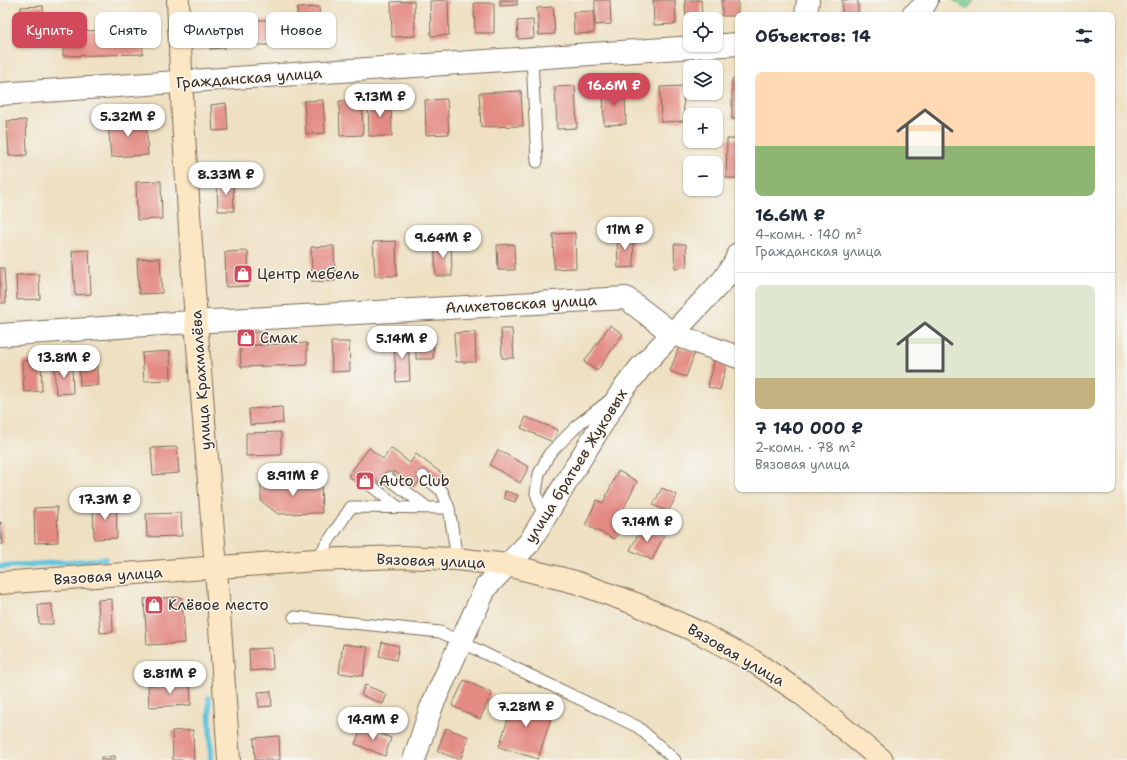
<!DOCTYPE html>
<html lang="ru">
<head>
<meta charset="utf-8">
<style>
  :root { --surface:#fff; --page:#f6f6f7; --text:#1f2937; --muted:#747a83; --line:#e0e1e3; --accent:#d1495b }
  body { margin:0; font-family:"Shantell Sans",sans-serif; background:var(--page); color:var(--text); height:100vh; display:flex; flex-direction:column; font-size:15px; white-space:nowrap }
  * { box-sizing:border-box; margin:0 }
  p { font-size:13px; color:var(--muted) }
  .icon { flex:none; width:22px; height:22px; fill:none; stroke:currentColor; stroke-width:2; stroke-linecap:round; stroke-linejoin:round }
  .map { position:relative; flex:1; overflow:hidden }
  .side { position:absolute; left:735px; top:12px; width:380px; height:480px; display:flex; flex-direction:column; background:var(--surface); border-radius:8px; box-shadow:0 1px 3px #0004 }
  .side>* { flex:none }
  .guide { position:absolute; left:12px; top:12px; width:380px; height:36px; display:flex; gap:8px }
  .buttons { position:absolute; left:683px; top:12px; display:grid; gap:8px }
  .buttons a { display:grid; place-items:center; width:40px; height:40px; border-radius:8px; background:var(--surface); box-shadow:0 1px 3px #0004; font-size:20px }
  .price { position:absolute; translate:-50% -34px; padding:0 9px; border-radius:14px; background:#fff; color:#222; font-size:13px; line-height:26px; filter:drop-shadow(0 1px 2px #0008) }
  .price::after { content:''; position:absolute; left:50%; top:24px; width:12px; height:9px; margin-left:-6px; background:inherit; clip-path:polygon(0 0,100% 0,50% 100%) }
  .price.current { background:var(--accent); color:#fff }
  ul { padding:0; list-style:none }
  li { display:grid; align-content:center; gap:8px; height:212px; padding:0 20px }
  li+li { border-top:1px solid var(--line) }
  li span { display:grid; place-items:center; height:124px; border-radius:8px; color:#555 }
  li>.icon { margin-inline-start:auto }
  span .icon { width:72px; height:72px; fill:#fffc; stroke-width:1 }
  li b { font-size:17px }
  h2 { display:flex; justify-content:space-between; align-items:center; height:48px; padding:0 20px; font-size:17px }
  .chip { padding:0 14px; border-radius:8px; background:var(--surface); box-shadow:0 1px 3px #0004; font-size:14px; line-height:36px }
  .chip.current { background:var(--accent); color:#fff }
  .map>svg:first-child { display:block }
</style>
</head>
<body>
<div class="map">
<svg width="1127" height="760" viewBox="0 0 1127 760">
  <defs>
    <pattern id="park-tufts" width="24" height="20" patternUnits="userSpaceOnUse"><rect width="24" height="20" fill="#7dd296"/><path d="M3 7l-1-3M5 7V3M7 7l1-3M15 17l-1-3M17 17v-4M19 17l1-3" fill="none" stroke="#6db481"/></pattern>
  </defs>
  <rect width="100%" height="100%" fill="#f6f6f2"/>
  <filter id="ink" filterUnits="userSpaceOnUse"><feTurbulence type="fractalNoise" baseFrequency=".025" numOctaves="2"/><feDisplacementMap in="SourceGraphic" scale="8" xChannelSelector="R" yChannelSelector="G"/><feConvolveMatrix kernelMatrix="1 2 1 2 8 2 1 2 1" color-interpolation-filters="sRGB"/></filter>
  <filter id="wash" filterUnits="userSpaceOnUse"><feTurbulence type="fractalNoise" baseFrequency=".012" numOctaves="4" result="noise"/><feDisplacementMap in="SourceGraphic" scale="16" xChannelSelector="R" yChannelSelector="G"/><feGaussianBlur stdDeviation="0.9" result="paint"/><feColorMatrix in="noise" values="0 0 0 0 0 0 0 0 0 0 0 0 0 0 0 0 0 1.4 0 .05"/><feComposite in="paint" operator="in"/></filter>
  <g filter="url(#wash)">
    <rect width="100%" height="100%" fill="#eee0c1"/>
    <path fill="url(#park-tufts)" stroke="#5c7e5a" d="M953 0H974L967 10Z"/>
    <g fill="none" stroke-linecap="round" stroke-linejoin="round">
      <path stroke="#5ec2db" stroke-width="5.5" d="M0 567 105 559
        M209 698 211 760"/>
    </g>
    <g id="blocks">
      <path fill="#e38b83" d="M448 0 449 35 431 36 430 1Z
        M500 0H517V5L500 6Z
        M595 0H610L611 24 595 25Z
        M653 0H675L676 24 654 25Z
        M685 0H701L702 19 686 20Z
        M722 0H738V16H722Z
        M842 0H858V13H842Z
        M414 1 415 36 392 37 391 2Z
        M474 3H494V33H475Z
        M43 6 45 41 22 42 21 7Z
        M319 7 321 42 298 43 297 8Z
        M553 7 555 34 539 35 537 8Z
        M594 11V33L574 34 573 12Z
        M223 18 225 48 210 49 207 20Z
        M253 20H269V45H253Z
        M533 20 534 38 518 39 517 21Z
        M142 30 143 54 63 56V31Z
        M732 79H738V119H732Z
        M575 86 577 128 557 129 555 87Z
        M683 86 684 121 661 122 660 87Z
        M625 89 626 124 604 125 603 90Z
        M521 91 523 126 481 127 479 93Z
        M447 99 449 134 426 135 425 100Z
        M323 100 325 133 306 134 304 101Z
        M362 100 363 135 340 136 339 101Z
        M368 101H391L392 136H369Z
        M226 103 228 130 213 131 211 105Z
        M146 119 148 155 111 157 108 121Z
        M26 120 27 155 9 156 7 121Z
        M727 139H738V178H726Z
        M161 181 162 219 137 220 136 182Z
        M217 182H233L234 211H218Z
        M575 233 576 268 554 269 553 234Z
        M617 234H633L634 267 618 268Z
        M396 241 397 276H375L373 242Z
        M451 241 452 276H436L434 242Z
        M514 244 515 270H498L497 245Z
        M674 244H686L687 267 675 268Z
        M334 246 335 281 312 282 311 247Z
        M89 250 91 294 75 295 72 251Z
        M248 251 249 286 226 287 225 252Z
        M160 258 162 293 139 294 137 259Z
        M0 268H4L6 303H0Z
        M39 274 40 299 17 300 16 275Z
        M610 325 623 334 597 371 584 362Z
        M501 329H512L514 358H502Z
        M266 332V345L307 343V365L241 367 240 346 264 345H243L242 333Z
        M475 332 476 362H456L454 333Z
        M416 336H434L433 359H416Z
        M408 338 410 381 396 382 394 339Z
        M331 342H349L350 371 332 372Z
        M679 347 695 352 686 377 670 371Z
        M170 351 171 380 144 381 142 353Z
        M96 356 98 385 80 386 79 357Z
        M715 359 727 362 720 390 708 387Z
        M41 360 42 391 24 392 22 361Z
        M72 364 73 393 56 394 54 365Z
        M282 407 283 423 250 425 249 409Z
        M526 417 558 430 553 442 521 428Z
        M281 432V455L246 456V433Z
        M177 447 179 473 153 475 151 448Z
        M369 448 383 459 391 448 410 463 416 454 444 475 433 489 420 480 415 487 394 471 383 485 370 476 361 486 348 476Z
        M498 450 529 467 520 483 490 465Z
        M618 471 637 481 622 512 627 514 615 539 585 525 597 500 603 503Z
        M321 481 322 513 278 514 261 501V482Z
        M662 488 677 495 668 512 653 505Z
        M505 491 518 495 515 502 504 498Z
        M116 503 117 538 94 539 93 504Z
        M57 507 58 542 35 543 34 508Z
        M181 513 182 536 147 537 146 514Z
        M0 522H1L3 544H0Z
        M643 525 664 536 652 560 630 550Z
        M182 597 185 643 147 645 144 599Z
        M112 599 113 632 100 633 98 600Z
        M52 604 53 624H39L38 605Z
        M382 642 399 646 396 660 379 656Z
        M343 644 368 647 363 676 339 673Z
        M272 648 273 669 250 671 249 649Z
        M464 680 492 693 480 719 452 706Z
        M190 683 191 705 149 707 148 685Z
        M365 685 387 694 383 704 361 695Z
        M271 691 272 706 259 707 258 692Z
        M515 696 554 708 538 759 499 747Z
        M362 726 391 738 385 756 355 744Z
        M446 728 469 737 460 760 437 751Z
        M193 730 194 760H173L172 731Z
        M279 736 280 760H255L254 738Z
        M115 756V760H101V757Z"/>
    </g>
  </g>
  <g filter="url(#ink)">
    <use href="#blocks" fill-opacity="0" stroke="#7a6a57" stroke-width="1"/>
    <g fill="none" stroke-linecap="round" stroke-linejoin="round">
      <defs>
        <path id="lane" d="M532 58 537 162
          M423 476 442 491 449 508
          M388 478 428 508
          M365 481 398 507
          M544 517 536 493 539 474 549 454 580 423 610 400
          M316 560 351 507 449 508 457 559
          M294 617 440 632 638 727 675 760"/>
        <path id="street" d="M806 15 808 0
          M913 15 923 7 927 0
          M0 94 738 44
          M0 335 176 323 626 298 673 334 738 357
          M414 760 431 708 486 587 529 543 622 391 640 368 724 279 735 262 738 254"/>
        <path id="secondary" d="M178 0 183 119 196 322 216 568 229 760
          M0 583 316 560 400 557 457 559 507 565 575 582 636 604 700 633 753 661 802 694 882 760"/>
      </defs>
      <use href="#lane" stroke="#7a6a57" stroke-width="13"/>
      <use href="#street" stroke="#7a6a57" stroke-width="24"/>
      <use href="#secondary" stroke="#7a6a57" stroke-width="24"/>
      <use href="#lane" stroke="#fff" stroke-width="11"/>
      <use href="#street" stroke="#fff" stroke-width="22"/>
      <use href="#secondary" stroke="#fbe7c3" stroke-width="22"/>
    </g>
  </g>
  <defs>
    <symbol id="shop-square" viewBox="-11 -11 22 22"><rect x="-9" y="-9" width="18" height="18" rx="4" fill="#d1495b" stroke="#f6f6f2"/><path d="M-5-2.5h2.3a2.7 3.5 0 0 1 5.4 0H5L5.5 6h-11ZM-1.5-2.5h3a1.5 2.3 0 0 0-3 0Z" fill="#fff"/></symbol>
  </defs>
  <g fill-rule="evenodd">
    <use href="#shop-square" x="232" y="263" width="22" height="22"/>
    <use href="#shop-square" x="235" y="327" width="22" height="22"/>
    <use href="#shop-square" x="354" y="470" width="22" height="22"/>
    <use href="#shop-square" x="143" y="594" width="22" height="22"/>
  </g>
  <g text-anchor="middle" stroke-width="3" stroke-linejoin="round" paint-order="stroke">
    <g font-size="15" fill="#3b2a1e" stroke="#f6f6f2">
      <text transform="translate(249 78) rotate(-4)" y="5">Гражданская улица</text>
      <text transform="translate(521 304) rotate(-3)" y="5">Алихетовская улица</text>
      <text transform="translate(201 380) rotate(-94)" y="5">улица Крахмалёва</text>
      <text transform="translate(576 466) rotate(-58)" y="5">улица братьев Жуковых</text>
      <text transform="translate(431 561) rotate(2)" y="5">Вязовая улица</text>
      <text transform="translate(108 576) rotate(-4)" y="5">Вязовая улица</text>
      <text transform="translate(736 655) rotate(30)" y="5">Вязовая улица</text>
    </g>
    <g font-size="15" fill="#3b2a1e" stroke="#f6f6f2" text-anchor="start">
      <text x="257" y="279">Центр мебель</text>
      <text x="260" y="343">Смак</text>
      <text x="379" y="486">Auto Club</text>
      <text x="168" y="610">Клёвое место</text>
    </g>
  </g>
</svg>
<div class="buttons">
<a><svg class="icon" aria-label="locate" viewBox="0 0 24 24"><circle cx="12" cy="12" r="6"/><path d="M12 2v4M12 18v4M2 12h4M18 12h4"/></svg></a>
<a><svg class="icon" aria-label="layers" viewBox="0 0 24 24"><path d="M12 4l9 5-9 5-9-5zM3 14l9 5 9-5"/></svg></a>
<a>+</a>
<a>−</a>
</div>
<b class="price current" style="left:614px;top:107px">16.6M ₽</b>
<b class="price" style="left:380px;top:118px">7.13M ₽</b>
<b class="price" style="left:128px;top:138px">5.32M ₽</b>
<b class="price" style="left:226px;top:196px">8.33M ₽</b>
<b class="price" style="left:625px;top:251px">11M ₽</b>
<b class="price" style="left:443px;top:259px">9.64M ₽</b>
<b class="price" style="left:402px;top:360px">5.14M ₽</b>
<b class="price" style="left:64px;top:379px">13.8M ₽</b>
<b class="price" style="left:293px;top:497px">8.91M ₽</b>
<b class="price" style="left:105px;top:521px">17.3M ₽</b>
<b class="price" style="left:647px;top:543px">7.14M ₽</b>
<b class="price" style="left:170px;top:695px">8.81M ₽</b>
<b class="price" style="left:526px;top:728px">7.28M ₽</b>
<b class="price" style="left:373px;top:741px">14.9M ₽</b>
<div class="guide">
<a class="chip current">Купить</a>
<a class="chip">Снять</a>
<a class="chip">Фильтры</a>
<a class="chip">Новое</a>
</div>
<section class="side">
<h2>Объектов: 14<svg class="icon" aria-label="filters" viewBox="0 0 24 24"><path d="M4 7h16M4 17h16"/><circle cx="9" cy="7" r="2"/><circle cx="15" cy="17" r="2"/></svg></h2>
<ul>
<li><span style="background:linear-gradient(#ffd9b3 60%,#8fb573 0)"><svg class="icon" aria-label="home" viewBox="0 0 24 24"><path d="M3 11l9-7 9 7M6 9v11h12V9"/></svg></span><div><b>16.6M ₽</b><p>4-комн. · 140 m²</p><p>Гражданская улица</p></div></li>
<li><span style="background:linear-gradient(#dfe7d0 75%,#c2b280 0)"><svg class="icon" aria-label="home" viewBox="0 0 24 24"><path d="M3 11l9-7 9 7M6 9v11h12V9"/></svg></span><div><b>7 140 000 ₽</b><p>2-комн. · 78 m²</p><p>Вязовая улица</p></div></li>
</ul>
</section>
</div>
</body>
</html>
